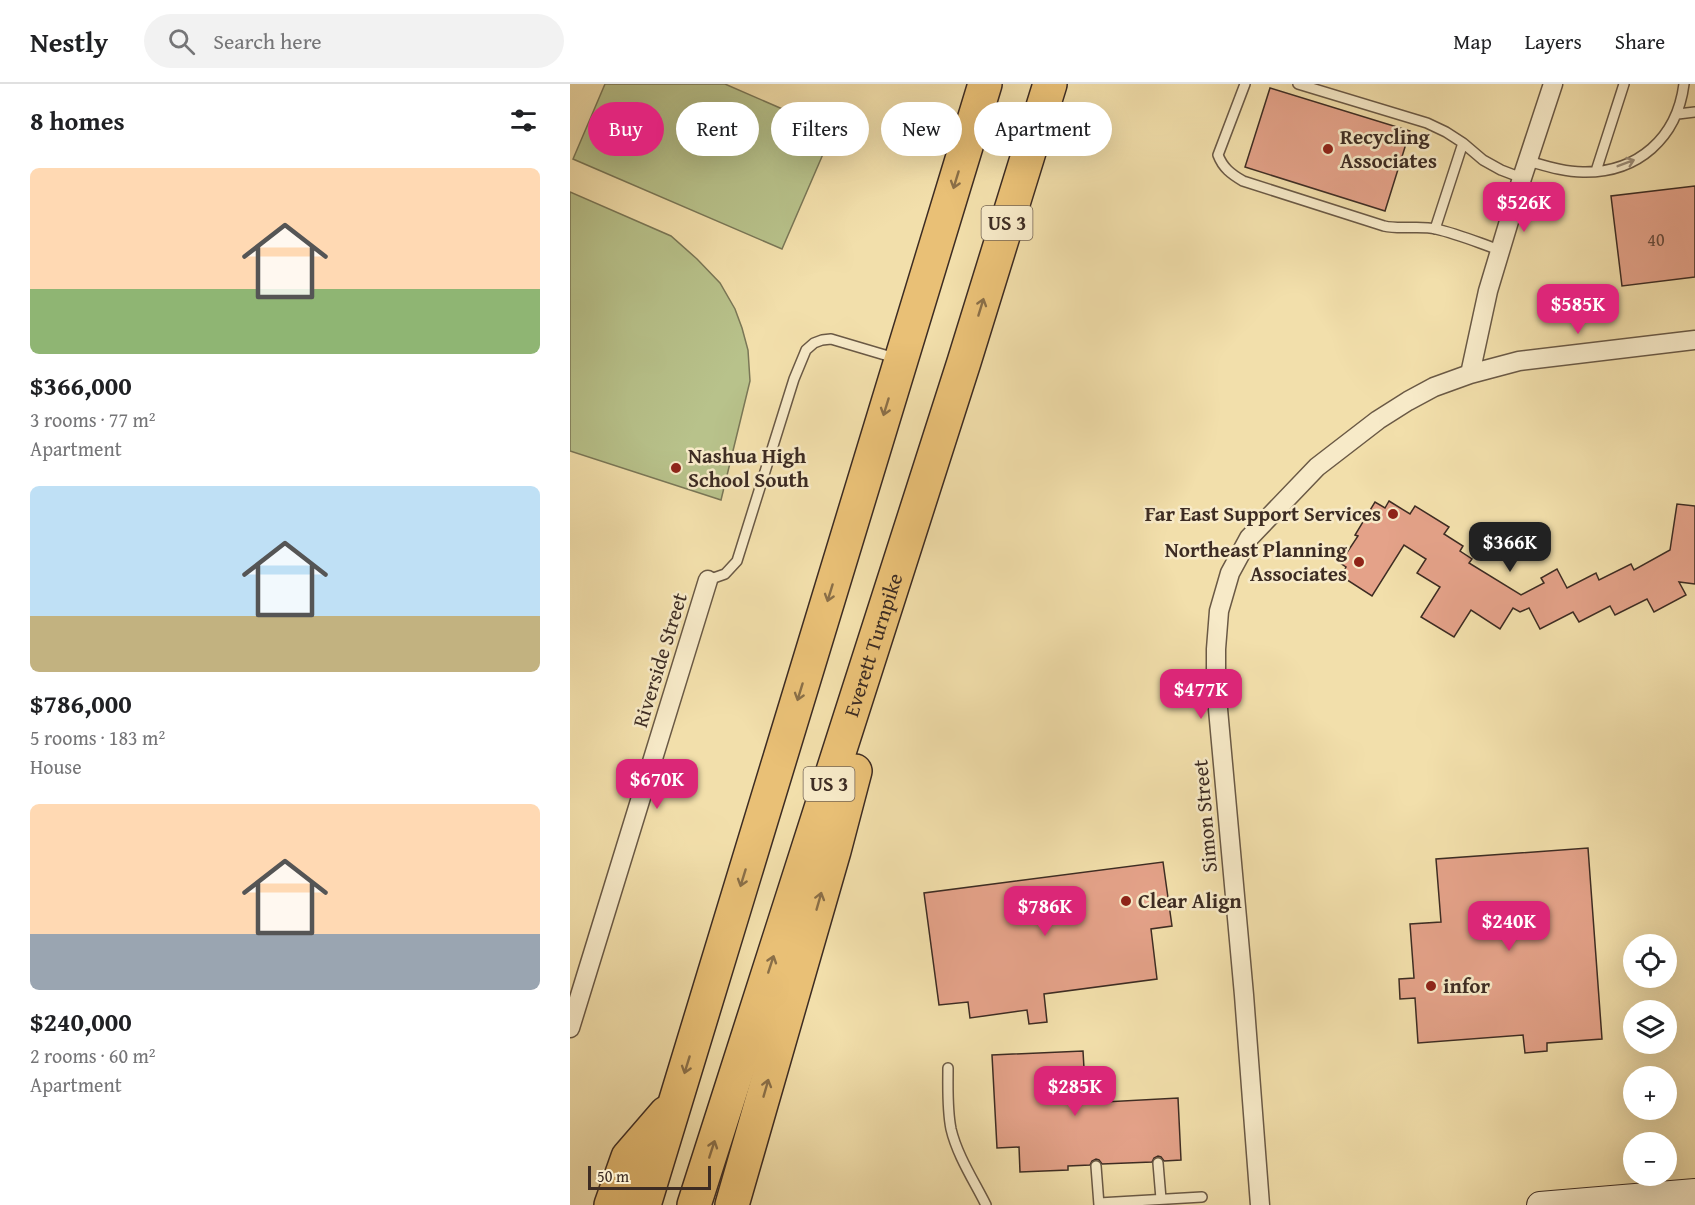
<!DOCTYPE html>
<html lang="en">
<head>
<meta charset="utf-8">
<style>
  :root { --surface:#fff; --page:#f2f2f2; --text:#202124; --muted:#757577; --line:#e0e0e0; --accent:#db2777 }
  body { margin:0; font-family:"Gentium Book Plus",serif; background:var(--page); color:var(--text); height:100vh; display:flex; flex-direction:column; font-size:22px; white-space:nowrap }
  * { box-sizing:border-box; margin:0 }
  p { font-size:20px; color:var(--muted) }
  .icon { flex:none; width:33px; height:33px; fill:none; stroke:currentColor; stroke-width:2; stroke-linecap:round; stroke-linejoin:round }
  .map { position:relative; flex:1; overflow:hidden }
  .panel { display:flex; flex-direction:column; background:var(--surface); width:570px }
  .panel>* { flex:none }
  .banner { position:absolute; left:18px; top:18px; width:570px; height:54px; display:flex; gap:12px }
  .buttons { position:absolute; left:1053px; top:850px; display:grid; gap:12px }
  .buttons a { display:grid; place-items:center; width:54px; height:54px; border-radius:50%; background:var(--surface); box-shadow:0 6px 24px #0002; font-size:30px }
  .scale { position:absolute; left:18px; bottom:15px; width:123px; box-sizing:border-box; padding-left:6px; border:3px solid #3d2c23; border-top:0; font-size:16px; line-height:21px; white-space:nowrap; color:#3d2c23; -webkit-text-stroke:4px #f7eac8; paint-order:stroke }
  .price { position:absolute; translate:-50% -51px; padding:0 14px; border-radius:12px; background:var(--accent); color:#fff; font-size:20px; line-height:39px; filter:drop-shadow(0 2px 3px #0008) }
  .price::after { content:''; position:absolute; left:50%; top:36px; width:18px; height:14px; margin-left:-9px; background:inherit; clip-path:polygon(0 0,100% 0,50% 100%) }
  .price.selected { background:#222; color:#fff }
  ul { padding:0; list-style:none }
  li { display:grid; align-content:center; gap:12px; height:318px; padding:0 30px }
  li span { display:grid; place-items:center; height:186px; border-radius:9px; color:#555 }
  li>.icon { margin-inline-start:auto }
  span .icon { width:108px; height:108px; fill:#fffc; stroke-width:1 }
  li b { font-size:26px }
  h2 { display:flex; justify-content:space-between; align-items:center; height:72px; padding:0 30px; font-size:26px }
  .tag { padding:0 21px; border-radius:27px; background:var(--surface); box-shadow:0 6px 24px #0002; font-size:21px; line-height:54px }
  .tag.selected { background:var(--accent); color:#fff }
  header { display:flex; align-items:center; gap:36px; box-sizing:border-box; height:84px; padding:0 30px; background:var(--surface); border-bottom:2px solid var(--line) }
  header strong { font-size:28px }
  nav { display:flex; gap:33px; margin-inline-start:auto; font-size:21px }
  .search { width:420px; height:54px; background:var(--page); display:flex; align-items:center; gap:15px; box-sizing:border-box; padding:0 21px; border-radius:33px; color:var(--muted); font-size:22px }
  main { display:flex; flex:1; min-height:0 }
  .map>svg:first-child { display:block }
</style>
</head>
<body>
<header>
<strong>Nestly</strong>
<div class="search"><svg class="icon" aria-label="search" viewBox="0 0 24 24"><circle cx="10" cy="10" r="6"/><path d="M15 15l6 6"/></svg>Search here</div>
<nav><a>Map</a><a>Layers</a><a>Share</a></nav>
</header>
<main>
<section class="panel">
<h2>8 homes<svg class="icon" aria-label="filters" viewBox="0 0 24 24"><path d="M4 7h16M4 17h16"/><circle cx="9" cy="7" r="2"/><circle cx="15" cy="17" r="2"/></svg></h2>
<ul>
<li><span style="background:linear-gradient(#ffd9b3 65%,#8fb573 0)"><svg class="icon" aria-label="home" viewBox="0 0 24 24"><path d="M3 11l9-7 9 7M6 9v11h12V9"/></svg></span><div><b>$366,000</b><p>3 rooms · 77 m²</p><p>Apartment</p></div></li>
<li><span style="background:linear-gradient(#bfe0f5 70%,#c2b280 0)"><svg class="icon" aria-label="home" viewBox="0 0 24 24"><path d="M3 11l9-7 9 7M6 9v11h12V9"/></svg></span><div><b>$786,000</b><p>5 rooms · 183 m²</p><p>House</p></div></li>
<li><span style="background:linear-gradient(#ffd9b3 70%,#9aa5b1 0)"><svg class="icon" aria-label="home" viewBox="0 0 24 24"><path d="M3 11l9-7 9 7M6 9v11h12V9"/></svg></span><div><b>$240,000</b><p>2 rooms · 60 m²</p><p>Apartment</p></div></li>
</ul>
</section>
<div class="map">
<svg width="1125" height="1121" viewBox="0 0 1125 1121">
  <rect width="100%" height="100%" fill="#f2dfab"/>
  <filter id="stains"><feTurbulence type="fractalNoise" baseFrequency=".00333" numOctaves="4"/><feColorMatrix values="0 0 0 0 .2 0 0 0 0 .09 0 0 0 0 .02 0 0 0 .5 -.17"/></filter>
  <radialGradient id="worn" r=".72"><stop offset=".6" stop-color="#630" stop-opacity="0"/><stop offset="1" stop-color="#630" stop-opacity=".3"/></radialGradient>
  <path fill="#b8c28b" stroke="#7a7757" stroke-width="1.5" d="M35 0H155L263 47 212 165 3 75Z
    M0 108 101 152 127 175 150 199 165 225 172 244 178 266 180 297 151 416 0 367Z"/>
  <path fill="#e4a289" stroke="#3d2c23" stroke-width="1.5" d="M700 4 840 47 815 127 675 83Z
    M1125 102V193L1052 202 1041 112Z
    M819 417 840 430 845 422 879 443 874 450 893 462 890 467 902 475 899 479 951 511 974 499 971 494 987 485 997 504 1026 489 1029 496 1061 480 1064 486 1100 466 1107 420 1125 422V500L1109 498 1116 511 1084 528 1077 515 1045 531 1040 522 1009 538 1003 528 970 545 959 524 950 528 943 524 930 545 901 526 884 553 851 533 870 503 847 489 856 475 834 461 802 512 771 492 776 483 770 479 788 452 785 451 805 418 815 424Z
    M1018 764 1032 955 977 959V967L955 969 953 951 848 959 845 914 830 915 829 895 844 894 840 840 871 838 866 775Z
    M593 778 602 842 581 845 587 895 474 910 477 938 459 940 457 926 400 934 398 918 369 921 354 809Z
    M513 967 516 1019 608 1014 611 1076 594 1077 591 1073 588 1072 584 1074 582 1078 532 1080 529 1076 526 1075 522 1077 520 1081 498 1082V1086L450 1088 449 1063 427 1064 422 971Z"/>
  <g fill="none" stroke-linecap="round" stroke-linejoin="round">
    <defs>
      <path id="lane" d="M675 0 648 71C653 84 661 90 673 97L814 142C831 146 849 141 866 145 888 150 909 159 930 166
        M728 0 857 39 876 48 893 59 913 76 931 86 952 94
        M1108 30 1125 28
        M958 77C976 82 994 88 1013 88 1068 89 1107 54 1114 0
        M1026 87 1054 0
        M865 145 893 59
        M138 496 155 490 167 477 224 295 236 266 244 259 252 256 261 255 325 274
        M378 984C378 1004 377 1025 381 1045 387 1071 404 1097 416 1121
        M588 1079 591 1115
        M526 1082 529 1121
        M529 1119 632 1113"/>
      <path id="street" d="M900 290 918 207 952 94 983 0
        M0 944 138 496
        M690 1121 674 911 646 603V565L649 527 660 489 679 454 747 383 808 336 838 317 864 303 900 290 949 277 1125 256"/>
      <path id="secondary" d="M970 1121 1125 1108"/>
      <g id="highway">
        <path d="M41 1121 58 1073 96 1029"/>
        <path d="M74 1121 415 0"/>
        <path id="s1" d="M124 1121 394 278 480 0"/>
        <path d="M162 1121 264 767 285 687"/>
      </g>
    </defs>
    <use href="#lane" stroke="#6a5945" stroke-width="12"/>
    <use href="#street" stroke="#6a5945" stroke-width="21"/>
    <use href="#secondary" stroke="#3d2c23" stroke-width="28"/>
    <use href="#highway" stroke="#3d2c23" stroke-width="36"/>
    <use href="#lane" stroke="#f7eac8" stroke-width="9"/>
    <use href="#street" stroke="#f7eac8" stroke-width="18"/>
    <use href="#secondary" stroke="#f7eac8" stroke-width="26"/>
    <use href="#highway" stroke="#e9c076" stroke-width="33"/>
  </g>
  <defs><path id="oneway-shaft" d="M-6 0H5M1.5-3L5.5 0L1.5 3" fill="none" stroke-width="1.6" stroke-linecap="round" stroke-linejoin="round" transform="scale(1.5)"/></defs>
  <use stroke="#9a8b76" href="#oneway-shaft" transform="translate(1056 79) rotate(-21)"/>
  <g stroke="#8a6f48">
    <use href="#oneway-shaft" transform="translate(386 96) rotate(107)"/>
    <use href="#oneway-shaft" transform="translate(411 223) rotate(-73)"/>
    <use href="#oneway-shaft" transform="translate(316 323) rotate(107)"/>
    <use href="#oneway-shaft" transform="translate(260 509) rotate(107)"/>
    <use href="#oneway-shaft" transform="translate(230 608) rotate(107)"/>
    <use href="#oneway-shaft" transform="translate(173 794) rotate(107)"/>
    <use href="#oneway-shaft" transform="translate(249 817) rotate(-74)"/>
    <use href="#oneway-shaft" transform="translate(201 880) rotate(-72)"/>
    <use href="#oneway-shaft" transform="translate(117 981) rotate(107)"/>
    <use href="#oneway-shaft" transform="translate(196 1004) rotate(-74)"/>
    <use href="#oneway-shaft" transform="translate(142 1065) rotate(-72)"/>
  </g>
  <g fill="#8f2418" stroke="#f7eac8" stroke-width="2">
    <circle cx="758" cy="65" r="6"/>
    <circle cx="106" cy="384" r="6"/>
    <circle cx="823" cy="430" r="6"/>
    <circle cx="789" cy="478" r="6"/>
    <circle cx="556" cy="817" r="6"/>
    <circle cx="861" cy="902" r="6"/>
  </g>
  <g text-anchor="middle" stroke-width="5" stroke-linejoin="round" paint-order="stroke">
    <g font-size="18" fill="#674a3c">
      <text x="1086" y="162">40</text>
    </g>
    <g fill="#f7eac8" stroke="#756554" stroke-width="1.5">
      <rect x="411.5" y="122" width="51" height="34" rx="4.5"/>
      <rect x="233.5" y="683" width="51" height="34" rx="4.5"/>
    </g>
    <g font-size="20" font-weight="bold" fill="#3d2c23">
      <text x="437" y="146">US 3</text>
      <text x="259" y="707">US 3</text>
    </g>
    <g font-size="21" font-weight="bold" fill="#3d2c23" stroke="#f7eac8" text-anchor="start">
      <text x="770" y="60">Recycling<tspan x="770" dy="24">Associates</tspan></text>
      <text x="118" y="379">Nashua High<tspan x="118" dy="24">School South</tspan></text>
      <text x="811" y="437" text-anchor="end">Far East Support Services</text>
      <text x="777" y="473" text-anchor="end">Northeast Planning<tspan x="777" dy="24">Associates</tspan></text>
      <text x="568" y="824">Clear Align</text>
      <text x="873" y="909">infor</text>
    </g>
    <g font-size="21" fill="#3d2c23" stroke="#f7eac8">
      <text dy="7" stroke="none"><textPath href="#s1" startOffset="588">Everett Turnpike</textPath></text>
      <text transform="translate(90 576) rotate(-73)" y="7">Riverside Street</text>
      <text transform="translate(635 732) rotate(-95)" y="7">Simon Street</text>
    </g>
  </g>
  <rect width="100%" height="100%" filter="url(#stains)"/>
  <rect width="100%" height="100%" fill="url(#worn)"/>
</svg>
<div class="buttons">
<a><svg class="icon" aria-label="locate" viewBox="0 0 24 24"><circle cx="12" cy="12" r="6"/><path d="M12 2v4M12 18v4M2 12h4M18 12h4"/></svg></a>
<a><svg class="icon" aria-label="layers" viewBox="0 0 24 24"><path d="M12 4l9 5-9 5-9-5zM3 14l9 5 9-5"/></svg></a>
<a>+</a>
<a>−</a>
</div>
<div class="scale">50 m</div>
<b class="price" style="left:954px;top:149px">$526K</b>
<b class="price" style="left:1008px;top:251px">$585K</b>
<b class="price selected" style="left:940px;top:489px">$366K</b>
<b class="price" style="left:631px;top:636px">$477K</b>
<b class="price" style="left:87px;top:726px">$670K</b>
<b class="price" style="left:475px;top:853px">$786K</b>
<b class="price" style="left:939px;top:868px">$240K</b>
<b class="price" style="left:505px;top:1033px">$285K</b>
<div class="banner">
<a class="tag selected">Buy</a>
<a class="tag">Rent</a>
<a class="tag">Filters</a>
<a class="tag">New</a>
<a class="tag">Apartment</a>
</div>
</div>
</main>
</body>
</html>
